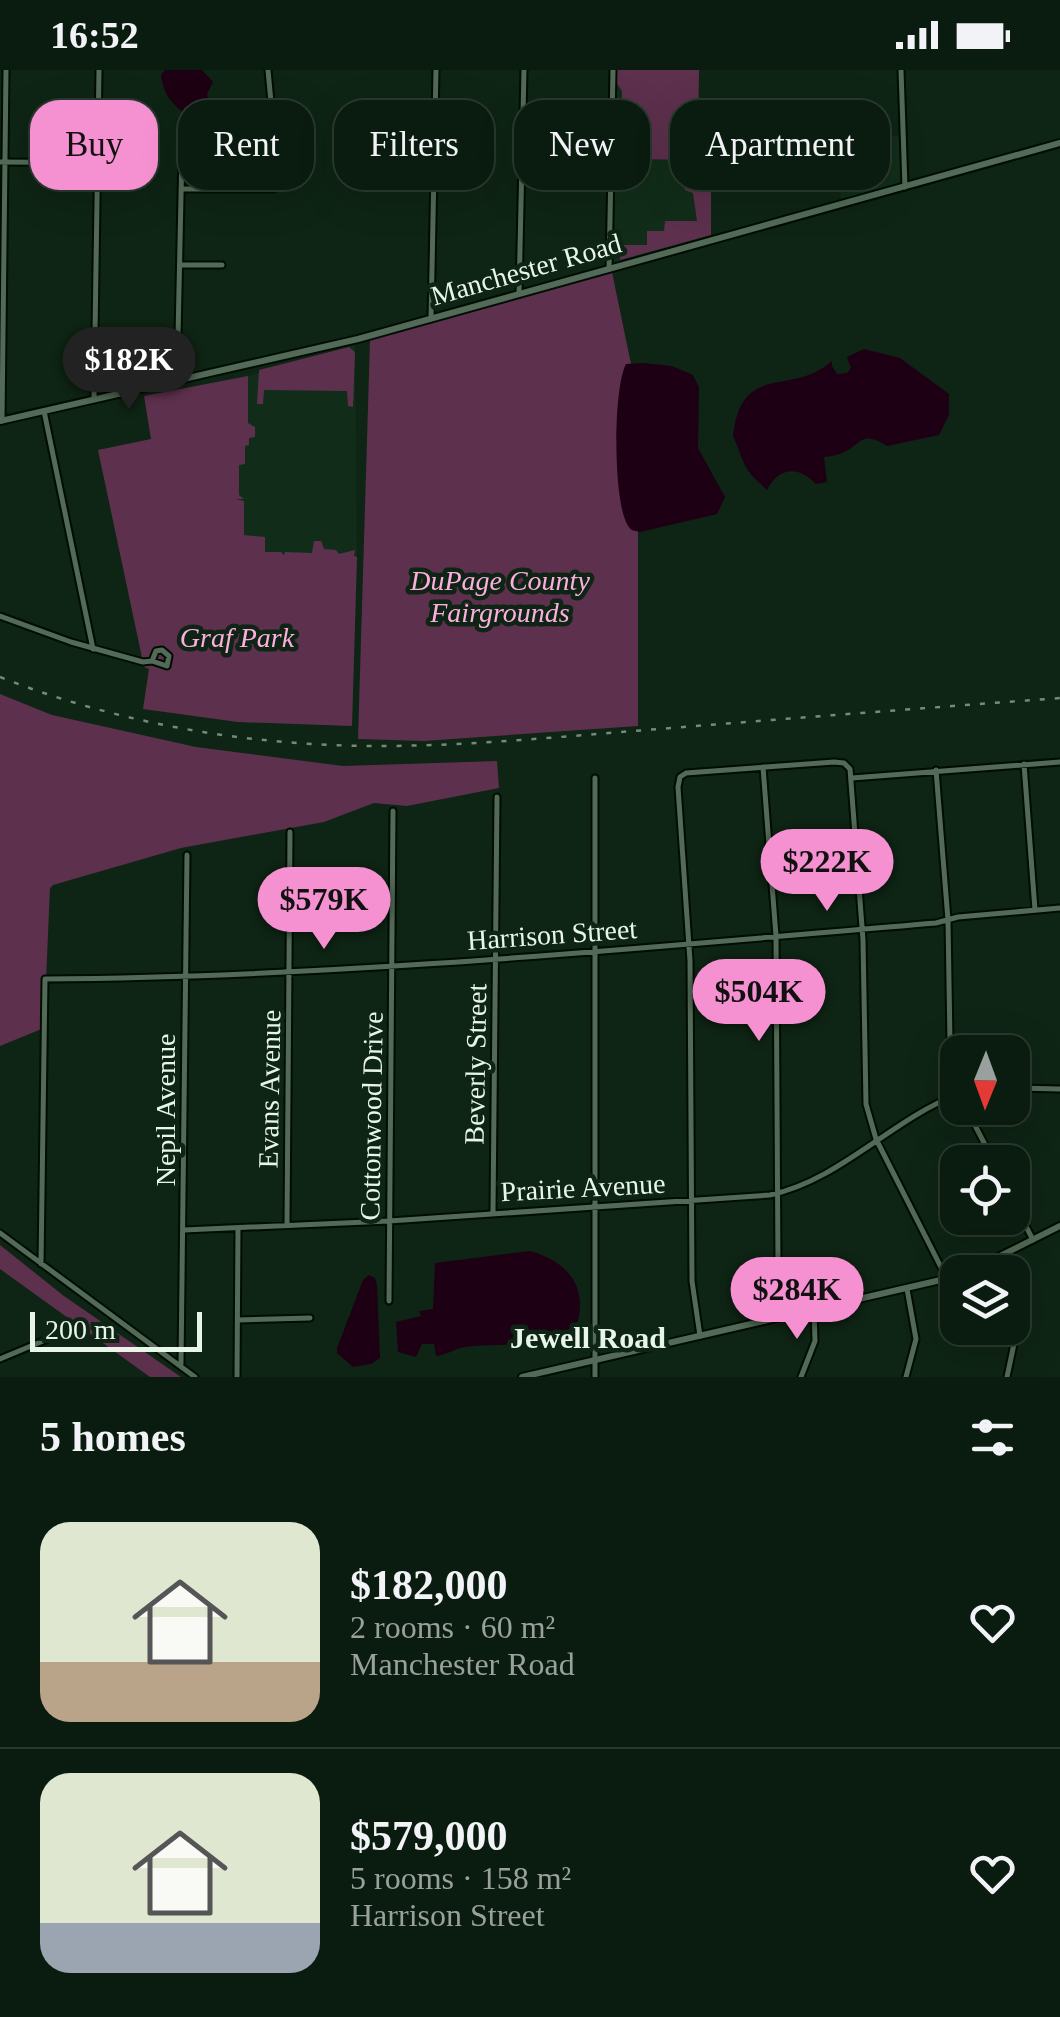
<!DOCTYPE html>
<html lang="en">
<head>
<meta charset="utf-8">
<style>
  :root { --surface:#0a1b0f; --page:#132418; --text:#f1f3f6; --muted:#99a19e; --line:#2a392f; --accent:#f590d1 }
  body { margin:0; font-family:"Times New Roman",serif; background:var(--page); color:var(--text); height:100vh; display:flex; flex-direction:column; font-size:38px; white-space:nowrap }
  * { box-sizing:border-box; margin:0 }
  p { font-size:32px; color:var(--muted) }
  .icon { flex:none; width:55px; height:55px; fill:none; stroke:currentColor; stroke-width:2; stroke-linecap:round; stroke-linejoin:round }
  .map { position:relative; height:1307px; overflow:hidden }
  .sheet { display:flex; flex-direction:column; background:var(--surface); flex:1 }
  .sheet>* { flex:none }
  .banner { position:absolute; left:30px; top:30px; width:1000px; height:90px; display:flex; gap:20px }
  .needle { width:65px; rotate:181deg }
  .controls { position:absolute; left:940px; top:965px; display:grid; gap:20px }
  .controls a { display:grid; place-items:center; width:90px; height:90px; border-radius:20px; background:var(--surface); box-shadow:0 10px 40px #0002,0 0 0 2px var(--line); font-size:50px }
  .scale { position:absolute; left:30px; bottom:25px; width:172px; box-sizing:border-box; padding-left:10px; border:5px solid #e8f6ea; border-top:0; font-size:28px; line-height:35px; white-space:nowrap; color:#e8f6ea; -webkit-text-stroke:8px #0e2414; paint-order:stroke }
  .price { position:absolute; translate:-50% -85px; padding:0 22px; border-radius:35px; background:var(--accent); color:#111; font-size:32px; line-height:65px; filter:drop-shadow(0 2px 5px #0008) }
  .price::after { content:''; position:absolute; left:50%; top:60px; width:30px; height:22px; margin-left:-15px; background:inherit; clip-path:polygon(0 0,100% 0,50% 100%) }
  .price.current { background:#222; color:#fff }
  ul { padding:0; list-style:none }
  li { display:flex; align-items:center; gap:30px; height:250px; padding:0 40px }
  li+li { border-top:2px solid var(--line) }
  li span { display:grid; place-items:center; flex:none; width:280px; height:200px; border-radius:30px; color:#555 }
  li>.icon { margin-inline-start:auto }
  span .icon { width:120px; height:120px; fill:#fffc; stroke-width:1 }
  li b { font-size:42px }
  h2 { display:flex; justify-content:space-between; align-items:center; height:120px; padding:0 40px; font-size:42px }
  .tag { padding:0 35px; border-radius:30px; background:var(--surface); box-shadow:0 10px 40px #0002,0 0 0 2px var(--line); font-size:35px; line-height:90px }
  .tag.current { background:var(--accent); color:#111 }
  .status { display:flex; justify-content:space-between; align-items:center; height:70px; padding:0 50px; background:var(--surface); direction:ltr }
  .status svg { height:28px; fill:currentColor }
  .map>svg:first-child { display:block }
</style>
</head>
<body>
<div class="status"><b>16:52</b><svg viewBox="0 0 49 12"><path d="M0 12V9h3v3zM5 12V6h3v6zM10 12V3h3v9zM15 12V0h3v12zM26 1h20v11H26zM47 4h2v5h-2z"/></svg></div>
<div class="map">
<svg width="1060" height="1307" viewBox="0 0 1060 1307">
  <rect width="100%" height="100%" fill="#0e2414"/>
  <path fill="#112d19" d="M616 0H699L697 173 614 196Z
    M901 66 903 115 840 131 841 71Z
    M355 275 357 487 352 656 238 652 143 639 149 599 144 597 98 380 151 369 144 326 248 306Z"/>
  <path fill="#5d304d" d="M617 0H699L698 64 711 81V165L620 190V169L624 175H647V161H664L665 151H697L693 123 685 120 684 115 693 116 698 111V96L691 94 689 90 639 89 635 97 621 99 622 21 617 14Z
    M612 202 631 294 638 454V656L424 671 358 669 370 270Z
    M349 277 355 282 353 337 348 336 347 321 264 320 263 334H257L259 300Z
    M248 306V353L255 357V367L249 368V375L245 376V394L239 395V425L244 429H235L244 431V465L265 467V482H281L284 485 285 482 312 483 314 471H321L324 479 336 480 339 484 355 480 354 486 357 487 352 656 238 652 143 639 149 599 144 597 98 380 151 369 144 326Z
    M0 624 52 645 196 677 343 696 497 691 499 718 407 736 374 733 324 752 181 778 53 815 50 818 44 958 0 976Z
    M0 1175 64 1226 181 1307H150L0 1199Z"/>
  <path fill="#1d0013" d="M165 0H202L213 12 207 24 210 38 205 43 185 44C171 33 163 23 161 5Z
    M864 279 900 288 949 324V345L939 365 887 376C860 359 862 375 842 383 836 386 830 386 824 387L827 412 816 414C799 396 779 396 767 420 739 395 746 394 733 366 742 290 790 328 832 291V296L837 304 847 303 851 298 847 287Z
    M643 293 672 296 693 305 699 317 698 378 725 427 717 444 640 462C632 460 631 461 627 454 613 428 613 319 626 294Z
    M530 1181C564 1191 587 1212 578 1251 550 1281 503 1272 465 1277 454 1279 446 1285 436 1286L434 1274H422L416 1287 398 1282 396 1252 421 1246 419 1241 433 1239 435 1193Z
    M369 1205 375 1208 377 1215 380 1288 371 1294 353 1297 337 1283V1278L363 1210Z"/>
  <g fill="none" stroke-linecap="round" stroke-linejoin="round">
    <defs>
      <path id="street" d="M901 0 905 117
        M0 92 137 93
        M182 119H274V64L268 0
        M181 195H222
        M609 199 613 0
        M519 224 524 0
        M431 249 436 0
        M177 312 182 81 187 68
        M94 328 99 0
        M44 341 93 579
        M2 351 6 0
        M0 546 71 572 143 592 152 591 156 581 162 580 169 586 167 596 152 591
        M1024 694 1035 840
        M763 697 776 866 778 1195 785 1246
        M936 700 948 850 950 973 958 1016
        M852 708 1060 692
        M1012 1018 1060 1019
        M966 1038 994 1092
        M1012 1129 1033 1170
        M493 1142 497 727
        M287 1155 290 762
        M184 1160 389 1151 770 1125C840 1110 891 1050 958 1024
        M0 1163 195 1307
        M996 1190 1002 1202
        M41 1194 45 909C342 907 639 878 936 853L958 847 1060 838
        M389 1231 393 741
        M238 1250 310 1248
        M700 1266 692 1211 690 891 678 717 680 707 686 703 834 692 844 693 850 699 863 870 866 1034 876 1069 947 1209
        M0 1289 62 1263
        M181 1294 187 785
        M237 1307 238 1158
        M595 1307V708
        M801 1307 815 1271 814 1240
        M906 1307 916 1269 907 1219
        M1007 1307 1019 1250 1012 1224"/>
      <path id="secondary" d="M0 351 358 269 1060 73
        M968 1202 1060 1156
        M522 1307 958 1206"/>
    </defs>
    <use href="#street" stroke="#000d02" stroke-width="9"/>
    <use href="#secondary" stroke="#000d02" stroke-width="10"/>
    <use href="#street" stroke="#526a57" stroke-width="5"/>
    <use href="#secondary" stroke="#526a57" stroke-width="6"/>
    <path stroke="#77897b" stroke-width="2.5" stroke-dasharray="5 10" stroke-linecap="butt" d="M0 607C119 654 251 676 379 676 472 676 566 666 659 659 793 648 926 638 1060 628"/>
  </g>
  <g text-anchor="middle" stroke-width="9" stroke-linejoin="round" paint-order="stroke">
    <g font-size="28" fill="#e8f6ea" stroke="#0e2414">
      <text transform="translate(526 199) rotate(-16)" y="10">Manchester Road</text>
      <text transform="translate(552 864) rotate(-4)" y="10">Harrison Street</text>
      <text transform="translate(475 994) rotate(-89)" y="10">Beverly Street</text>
      <text transform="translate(269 1019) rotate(-89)" y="10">Evans Avenue</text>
      <text transform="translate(165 1040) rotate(-90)" y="10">Nepil Avenue</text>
      <text transform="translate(371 1046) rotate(-89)" y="10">Cottonwood Drive</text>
      <text transform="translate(583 1117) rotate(-3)" y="10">Prairie Avenue</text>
    </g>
    <g font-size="28" font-style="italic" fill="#fdaede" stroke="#0e2414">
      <text x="500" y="520">DuPage County<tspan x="500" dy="32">Fairgrounds</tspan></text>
      <text x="237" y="577">Graf Park</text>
    </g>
    <g font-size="30" font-weight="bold" fill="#e8f6ea" stroke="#0e2414">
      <text x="588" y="1278">Jewell Road</text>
    </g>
  </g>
</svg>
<div class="controls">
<a><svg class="needle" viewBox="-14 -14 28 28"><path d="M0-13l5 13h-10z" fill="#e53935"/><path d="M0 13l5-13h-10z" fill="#99a19e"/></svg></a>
<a><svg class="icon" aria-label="locate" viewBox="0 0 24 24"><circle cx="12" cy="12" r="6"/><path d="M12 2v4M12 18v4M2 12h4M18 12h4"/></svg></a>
<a><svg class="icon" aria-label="layers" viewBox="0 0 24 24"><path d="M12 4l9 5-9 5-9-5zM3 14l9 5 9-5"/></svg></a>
</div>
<div class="scale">200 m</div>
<b class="price current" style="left:129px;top:342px">$182K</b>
<b class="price" style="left:827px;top:844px">$222K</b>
<b class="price" style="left:324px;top:882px">$579K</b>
<b class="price" style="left:759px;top:974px">$504K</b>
<b class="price" style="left:797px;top:1272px">$284K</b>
<div class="banner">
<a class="tag current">Buy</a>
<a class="tag">Rent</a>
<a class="tag">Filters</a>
<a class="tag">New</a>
<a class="tag">Apartment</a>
</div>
</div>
<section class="sheet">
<h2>5 homes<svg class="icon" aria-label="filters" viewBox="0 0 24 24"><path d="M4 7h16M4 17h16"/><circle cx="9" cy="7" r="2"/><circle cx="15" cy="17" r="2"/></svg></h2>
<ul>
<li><span style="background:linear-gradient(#dfe7d0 70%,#b9a48a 0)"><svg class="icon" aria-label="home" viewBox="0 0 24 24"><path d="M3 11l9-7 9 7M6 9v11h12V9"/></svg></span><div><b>$182,000</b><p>2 rooms · 60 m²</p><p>Manchester Road</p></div><svg class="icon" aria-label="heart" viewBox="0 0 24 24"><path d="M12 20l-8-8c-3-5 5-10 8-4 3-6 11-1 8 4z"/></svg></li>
<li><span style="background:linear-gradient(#dfe7d0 75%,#9aa5b1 0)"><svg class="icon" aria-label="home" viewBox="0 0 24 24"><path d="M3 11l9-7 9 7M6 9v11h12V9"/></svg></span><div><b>$579,000</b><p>5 rooms · 158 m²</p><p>Harrison Street</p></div><svg class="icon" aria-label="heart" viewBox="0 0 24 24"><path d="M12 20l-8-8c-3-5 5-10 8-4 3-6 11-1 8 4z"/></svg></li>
</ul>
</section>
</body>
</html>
